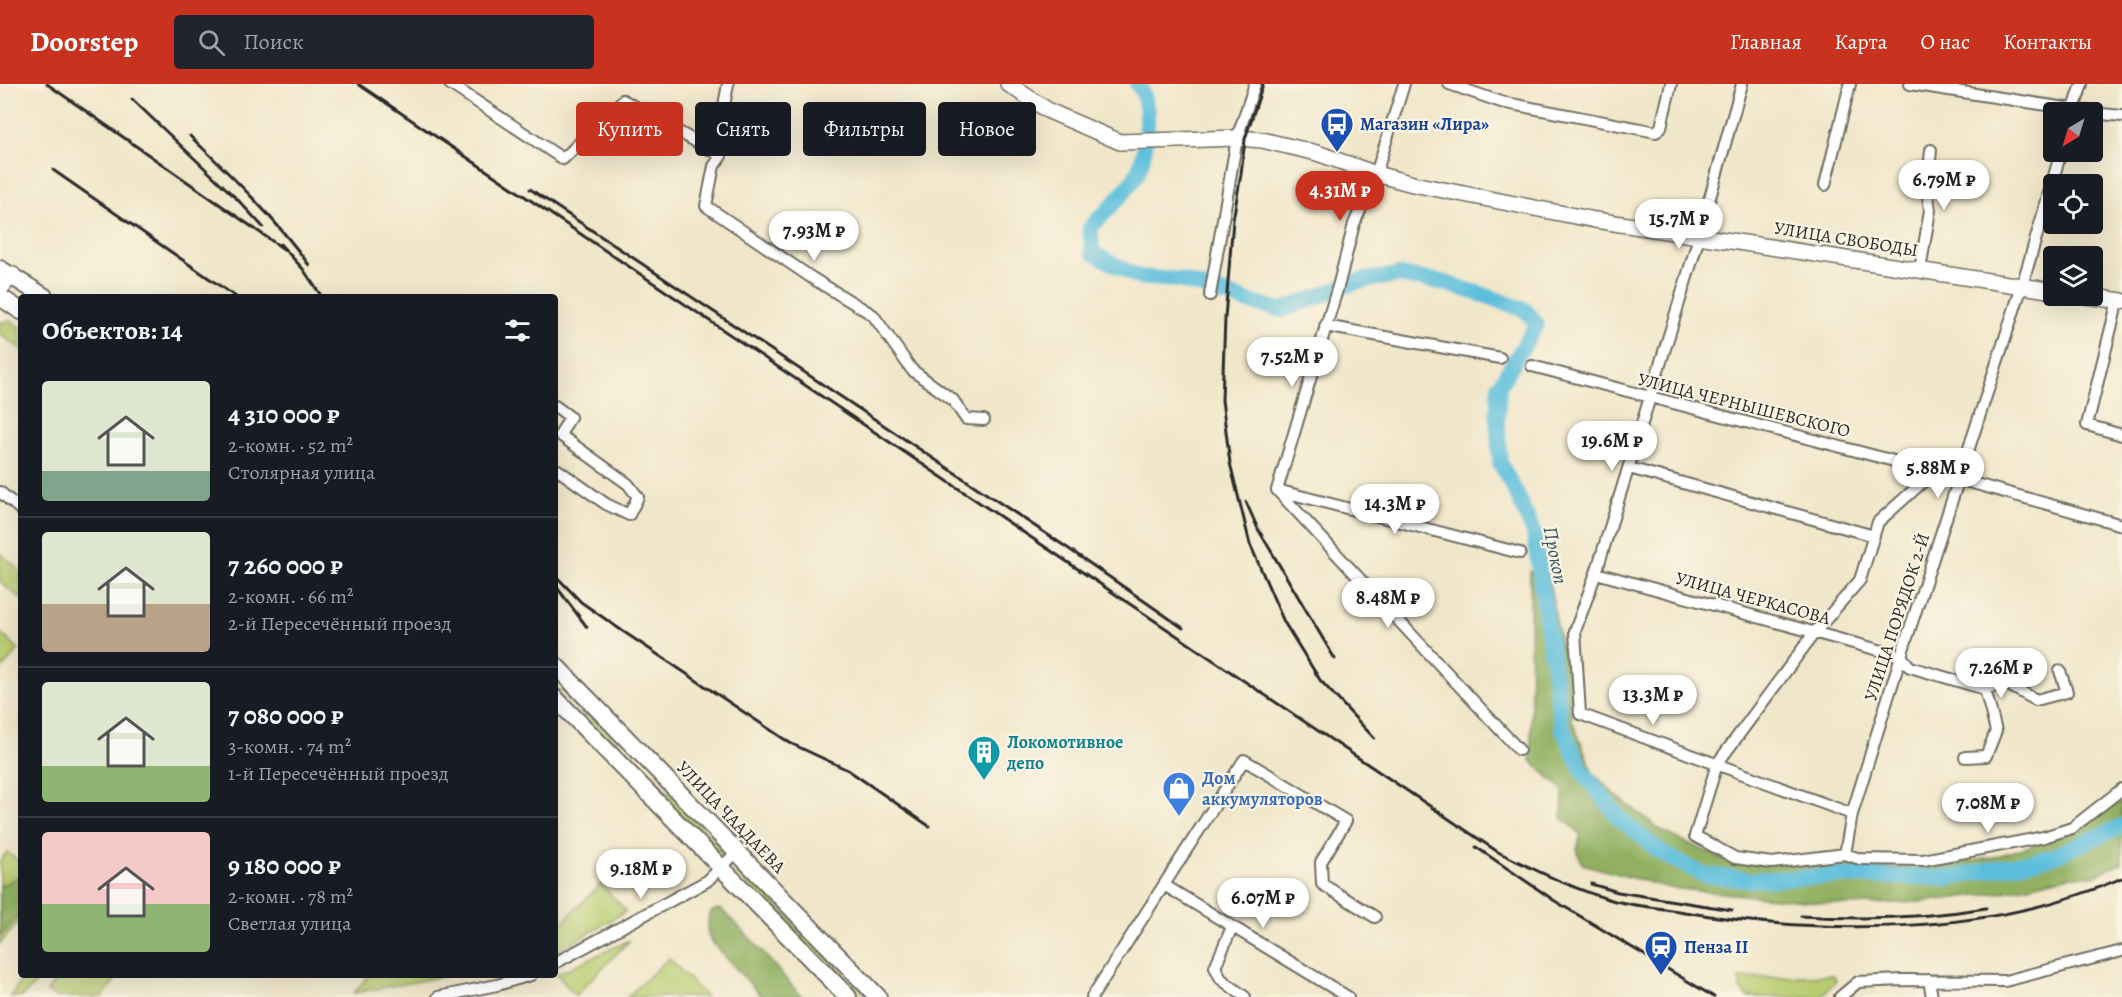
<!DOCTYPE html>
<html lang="ru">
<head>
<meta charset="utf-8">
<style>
  :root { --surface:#171b24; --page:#20242c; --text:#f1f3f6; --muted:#9ea1a6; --line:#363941; --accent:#c8321e }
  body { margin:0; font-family:Alegreya,serif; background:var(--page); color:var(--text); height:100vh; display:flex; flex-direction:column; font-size:22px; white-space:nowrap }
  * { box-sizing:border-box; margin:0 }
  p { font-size:20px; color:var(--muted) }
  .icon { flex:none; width:33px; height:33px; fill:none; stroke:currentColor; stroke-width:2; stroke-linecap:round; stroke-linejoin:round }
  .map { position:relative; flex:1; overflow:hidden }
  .panel { position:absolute; left:18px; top:210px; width:540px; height:684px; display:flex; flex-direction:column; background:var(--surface); border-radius:6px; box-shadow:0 6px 24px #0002 }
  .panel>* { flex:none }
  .hud { position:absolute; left:576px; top:18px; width:570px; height:54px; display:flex; gap:12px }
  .needle { width:39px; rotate:218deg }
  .buttons { position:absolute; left:2043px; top:18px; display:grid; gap:12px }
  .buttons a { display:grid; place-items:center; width:60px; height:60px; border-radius:6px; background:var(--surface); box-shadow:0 6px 24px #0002; font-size:30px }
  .price { position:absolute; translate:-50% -51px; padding:0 14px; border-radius:21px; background:#fff; color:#222; font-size:20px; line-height:39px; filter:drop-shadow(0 2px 3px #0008) }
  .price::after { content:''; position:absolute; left:50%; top:36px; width:18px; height:14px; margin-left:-9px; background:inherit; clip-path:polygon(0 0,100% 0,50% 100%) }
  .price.selected { background:var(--accent); color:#fff }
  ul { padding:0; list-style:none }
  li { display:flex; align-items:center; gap:18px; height:150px; padding:0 24px }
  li+li { border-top:2px solid var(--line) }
  li span { display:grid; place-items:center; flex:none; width:168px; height:120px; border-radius:6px; color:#555 }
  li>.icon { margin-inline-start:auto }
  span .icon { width:72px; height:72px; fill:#fffc; stroke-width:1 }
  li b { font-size:26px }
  h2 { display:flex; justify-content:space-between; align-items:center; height:72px; padding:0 24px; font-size:26px }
  .pill { padding:0 21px; border-radius:6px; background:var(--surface); box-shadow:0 6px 24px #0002; font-size:21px; line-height:54px }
  .pill.selected { background:var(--accent); color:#fff }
  header { display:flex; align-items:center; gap:36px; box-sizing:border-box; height:84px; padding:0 30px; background:var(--accent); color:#fff }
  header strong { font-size:28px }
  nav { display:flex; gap:33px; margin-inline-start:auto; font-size:21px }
  .search { width:420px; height:54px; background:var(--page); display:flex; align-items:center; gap:15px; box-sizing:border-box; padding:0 21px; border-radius:6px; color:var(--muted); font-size:22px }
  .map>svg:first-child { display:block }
</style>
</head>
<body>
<header>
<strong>Doorstep</strong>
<div class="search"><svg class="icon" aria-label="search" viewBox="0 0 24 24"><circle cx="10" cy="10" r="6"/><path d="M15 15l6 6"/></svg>Поиск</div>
<nav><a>Главная</a><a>Карта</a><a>О нас</a><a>Контакты</a></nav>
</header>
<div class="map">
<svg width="2122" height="913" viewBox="0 0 2122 913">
  <rect width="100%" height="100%" fill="#fcf5e5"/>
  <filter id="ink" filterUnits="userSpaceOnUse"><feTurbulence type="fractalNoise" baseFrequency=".0167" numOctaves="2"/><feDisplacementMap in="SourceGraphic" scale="12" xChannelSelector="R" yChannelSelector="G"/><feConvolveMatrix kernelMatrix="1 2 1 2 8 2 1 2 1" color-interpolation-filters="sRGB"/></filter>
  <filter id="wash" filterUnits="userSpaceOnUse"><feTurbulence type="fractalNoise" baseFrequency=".008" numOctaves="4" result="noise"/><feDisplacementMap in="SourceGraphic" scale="24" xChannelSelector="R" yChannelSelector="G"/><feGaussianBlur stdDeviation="1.35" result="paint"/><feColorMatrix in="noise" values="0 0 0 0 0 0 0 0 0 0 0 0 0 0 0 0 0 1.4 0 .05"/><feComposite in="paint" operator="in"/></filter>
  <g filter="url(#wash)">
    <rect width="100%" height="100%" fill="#f0e6c9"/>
    <path fill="#b7cc70" stroke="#717c4e" stroke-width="1.5" d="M10 237 21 244V265L0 250V238Z
      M0 469 21 487V515L0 498Z
      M0 549 19 565 0 587Z
      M555 592 726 768 724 771 720 772 555 603Z
      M7 768 21 779V835L0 860V777Z
      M736 784H741L867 913H856L736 789Z
      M601 800 626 827 555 869V845Z
      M630 856 575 912 557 890Z
      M669 874 706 913H627Z
      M23 891H40L35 900 22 913H11Z
      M60 891H119L102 913H55L47 907Z
      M369 891H451L354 909Z
      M1834 891 1836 897 1820 913H1748L1740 905V894Z"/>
    <path fill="#91b062" stroke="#5e6e46" stroke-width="1.5" d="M1530 487 1548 490 1561 565 1568 566 1572 636 1593 689 1615 711 1664 748 1733 780 1847 779 1874 784 1933 783 1991 774 2046 757 2122 718V779L2093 792H2070L2003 808 1922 818 1847 821 1669 804 1582 780 1577 765 1581 750 1562 734 1563 706 1531 677Z
      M21 792V828L0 853V802Z
      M721 825 750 854 802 913H762L710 856 707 846 709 830 714 826Z"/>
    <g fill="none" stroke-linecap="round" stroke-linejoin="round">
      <path stroke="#5cbedb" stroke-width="16" d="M1137 0C1154 17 1147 76 1134 95 1122 113 1105 128 1090 144L1093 169 1138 193 1180 196 1253 219 1282 226 1359 197 1398 191 1441 198 1484 211 1525 226 1537 240 1499 302 1497 333 1500 379 1517 411 1534 449 1562 643 1582 687 1619 734 1663 770 1704 791 1750 796 1843 792 1950 794 2051 773 2122 742"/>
    </g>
  </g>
  <g filter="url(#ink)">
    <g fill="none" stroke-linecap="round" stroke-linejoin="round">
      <defs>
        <path id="minor" d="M450 0 563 75 623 16 721 72
          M728 0 718 54 721 72 714 82 706 122 812 194 873 231 912 286 953 316 966 335 984 336
          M1449 0 1501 18 1656 48 1661 43 1671 0
          M1742 0 1694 170 1596 489 1575 547 1580 630 1852 730
          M1910 0 2092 28
          M2073 28 2082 0
          M2092 29 2122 32
          M1825 101 1850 0
          M1920 186 1930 126 1927 105 1931 66
          M1210 211 1237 54 1255 0
          M2118 216 2087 341 2122 351
          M1325 242 1500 274
          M1532 282 1883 374 2122 441
          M555 322 570 333 560 351 628 400 638 413 629 431 606 420 558 386 555 387
          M1629 384 1874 452
          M1934 388 1878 438 1860 496 1815 548 1717 680 1695 752 1735 774 1772 779 1845 770 1860 775 1923 776 2044 753 2072 744 2122 705
          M1277 406 1339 199 1354 140 1376 90 1404 0
          M1277 406 1519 666
          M1277 406 1520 469
          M0 408 21 426
          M1596 489 1901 572 1910 583 1985 605 2005 599 2036 616 2067 608 2060 587
          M1965 673 1986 672 1996 647 1985 605
          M1845 770 1852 730 1901 572 2022 202 2061 68
          M1164 801 1348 913
          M1232 843 1215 883 1221 895 1245 913
          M555 879 707 797 738 767
          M1929 896 1932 913
          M438 913 497 901 531 891
          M1092 913 1244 676 1346 737 1321 778 1322 800 1375 833
          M1840 913 1858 898 1903 896 2005 897 2122 867"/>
        <path id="secondary" d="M1008 0 1049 27 1120 58 1237 54 1262 56 1317 69 1376 90 1413 100 1595 136 2054 207
          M0 205 13 191
          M2086 212 2122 217"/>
        <path id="primary" d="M0 185 45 213
          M0 213 21 227
          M555 581 878 913
          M555 614 848 913"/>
      </defs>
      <use href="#minor" stroke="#706c62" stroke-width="14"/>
      <use href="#secondary" stroke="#706c62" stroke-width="18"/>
      <use href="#primary" stroke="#706c62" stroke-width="20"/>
      <use href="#minor" stroke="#fff" stroke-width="10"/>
      <use href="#secondary" stroke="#fff" stroke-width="15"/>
      <use href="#primary" stroke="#fff" stroke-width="16"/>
      <path stroke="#2b2b2b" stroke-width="3" d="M47 0 285 166
        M358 0 1498 768C1536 786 1574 806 1615 817 1636 822 1658 824 1678 827 1819 851 1989 853 2122 794
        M1263 0 1245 55 1241 90 1233 136 1225 234 1222 316 1230 379 1250 460 1284 538 1320 596 1374 654
        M132 15 238 116 263 143
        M190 52C233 93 274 133 309 181
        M53 86 236 213
        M530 105 1069 465 1183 544
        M280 160 303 185 322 213
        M1246 418 1258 445 1335 575
        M555 491 581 518 621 546 790 659 848 686 929 742
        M555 501 587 543
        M1476 763 1555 817 1714 913
        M1591 800 1618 808 1732 826
        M1801 832C1862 836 1925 834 1986 824"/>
    </g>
  </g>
  <defs>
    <symbol id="bus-pin" viewBox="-11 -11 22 30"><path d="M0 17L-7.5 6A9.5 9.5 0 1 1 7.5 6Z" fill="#1a4fb4" stroke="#fcf5e5"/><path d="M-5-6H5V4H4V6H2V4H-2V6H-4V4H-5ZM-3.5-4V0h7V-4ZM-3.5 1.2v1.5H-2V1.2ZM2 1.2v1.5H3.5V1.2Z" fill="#fff"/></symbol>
    <symbol id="building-pin" viewBox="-11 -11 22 30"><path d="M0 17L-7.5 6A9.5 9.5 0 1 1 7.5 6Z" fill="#0f9aa8" stroke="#fcf5e5"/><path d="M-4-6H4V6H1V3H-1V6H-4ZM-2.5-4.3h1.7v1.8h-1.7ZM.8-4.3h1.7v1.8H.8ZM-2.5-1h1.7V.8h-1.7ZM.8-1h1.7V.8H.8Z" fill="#fff"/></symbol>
    <symbol id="shop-pin" viewBox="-11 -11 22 30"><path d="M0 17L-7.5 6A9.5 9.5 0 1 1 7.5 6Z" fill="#3f7fe0" stroke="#fcf5e5"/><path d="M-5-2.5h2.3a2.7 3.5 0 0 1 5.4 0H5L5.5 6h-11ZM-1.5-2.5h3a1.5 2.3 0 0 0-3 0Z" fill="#fff"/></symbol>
    <symbol id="station-pin" viewBox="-11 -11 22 30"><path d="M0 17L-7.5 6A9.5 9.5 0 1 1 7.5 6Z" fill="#1a4fb4" stroke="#fcf5e5"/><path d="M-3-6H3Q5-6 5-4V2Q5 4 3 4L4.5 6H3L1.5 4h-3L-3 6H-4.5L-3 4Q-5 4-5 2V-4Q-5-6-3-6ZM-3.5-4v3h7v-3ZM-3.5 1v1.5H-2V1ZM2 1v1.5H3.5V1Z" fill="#fff"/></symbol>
  </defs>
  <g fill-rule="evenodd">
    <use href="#bus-pin" x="1318" y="21" width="38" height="52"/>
    <use href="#building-pin" x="965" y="649" width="38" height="52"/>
    <use href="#shop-pin" x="1160" y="685" width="38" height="52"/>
    <use href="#station-pin" x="1642" y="844" width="38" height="52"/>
  </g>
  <g text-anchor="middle" stroke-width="4.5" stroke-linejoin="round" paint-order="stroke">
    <g font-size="18" font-weight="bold" fill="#164399" stroke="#fcf5e5" text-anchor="start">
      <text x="1360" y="46">Магазин «Лира»</text>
      <text x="1684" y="869">Пенза II</text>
    </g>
    <g font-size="18" fill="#2b2b2b" stroke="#fcf5e5">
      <text transform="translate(1846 155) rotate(9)" y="6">УЛИЦА СВОБОДЫ</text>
      <text transform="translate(1744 321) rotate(14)" y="6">УЛИЦА ЧЕРНЫШЕВСКОГО</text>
      <text transform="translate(1753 514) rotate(15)" y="6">УЛИЦА ЧЕРКАСОВА</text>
      <text transform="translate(1897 533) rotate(-72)" y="6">УЛИЦА ПОРЯДОК 2-Й</text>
      <text transform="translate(731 733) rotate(46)" y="6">УЛИЦА ЧААДАЕВА</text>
    </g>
    <g font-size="18" font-weight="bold" fill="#0d838f" stroke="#fcf5e5" text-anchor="start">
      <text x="1007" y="664">Локомотивное<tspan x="1007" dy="21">депо</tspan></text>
    </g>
    <g font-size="18" font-weight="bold" fill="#366cbe" stroke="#fcf5e5" text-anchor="start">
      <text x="1202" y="700">Дом<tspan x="1202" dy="21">аккумуляторов</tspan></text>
    </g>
    <g font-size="20" font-style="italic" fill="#3a5760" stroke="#fcf5e5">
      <text transform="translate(1556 471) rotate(79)" y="7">Прокоп</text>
    </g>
  </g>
</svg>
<div class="buttons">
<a><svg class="needle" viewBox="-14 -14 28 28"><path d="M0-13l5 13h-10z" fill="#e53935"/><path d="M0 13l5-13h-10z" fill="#9ea1a6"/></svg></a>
<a><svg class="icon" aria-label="locate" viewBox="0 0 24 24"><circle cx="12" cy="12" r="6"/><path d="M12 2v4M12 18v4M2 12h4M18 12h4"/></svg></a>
<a><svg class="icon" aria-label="layers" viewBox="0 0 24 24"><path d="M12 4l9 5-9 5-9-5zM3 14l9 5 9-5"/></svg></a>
</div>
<b class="price" style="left:1944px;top:127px">6.79M ₽</b>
<b class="price selected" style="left:1340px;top:138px">4.31M ₽</b>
<b class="price" style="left:1679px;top:166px">15.7M ₽</b>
<b class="price" style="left:814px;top:178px">7.93M ₽</b>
<b class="price" style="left:1292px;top:304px">7.52M ₽</b>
<b class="price" style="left:1612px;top:388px">19.6M ₽</b>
<b class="price" style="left:1938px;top:415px">5.88M ₽</b>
<b class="price" style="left:1395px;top:451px">14.3M ₽</b>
<b class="price" style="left:1388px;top:545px">8.48M ₽</b>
<b class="price" style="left:2001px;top:615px">7.26M ₽</b>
<b class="price" style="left:1653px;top:642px">13.3M ₽</b>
<b class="price" style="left:1988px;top:750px">7.08M ₽</b>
<b class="price" style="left:641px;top:816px">9.18M ₽</b>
<b class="price" style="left:1263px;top:845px">6.07M ₽</b>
<div class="hud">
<a class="pill selected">Купить</a>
<a class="pill">Снять</a>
<a class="pill">Фильтры</a>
<a class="pill">Новое</a>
</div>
<section class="panel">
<h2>Объектов: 14<svg class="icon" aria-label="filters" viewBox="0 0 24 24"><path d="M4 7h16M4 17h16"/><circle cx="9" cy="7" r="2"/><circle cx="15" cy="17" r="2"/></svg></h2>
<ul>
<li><span style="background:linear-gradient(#dfe7d0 75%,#7fa58c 0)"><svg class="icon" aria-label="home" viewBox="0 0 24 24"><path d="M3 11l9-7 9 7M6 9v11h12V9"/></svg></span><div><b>4 310 000 ₽</b><p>2-комн. · 52 m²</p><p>Столярная улица</p></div></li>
<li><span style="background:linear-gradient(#dfe7d0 60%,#b9a48a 0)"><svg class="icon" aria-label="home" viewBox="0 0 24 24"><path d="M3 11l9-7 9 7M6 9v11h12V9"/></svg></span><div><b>7 260 000 ₽</b><p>2-комн. · 66 m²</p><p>2-й Пересечённый проезд</p></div></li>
<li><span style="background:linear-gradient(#dfe7d0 70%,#8fb573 0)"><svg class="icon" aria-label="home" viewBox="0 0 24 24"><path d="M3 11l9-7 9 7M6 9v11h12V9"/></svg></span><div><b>7 080 000 ₽</b><p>3-комн. · 74 m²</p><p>1-й Пересечённый проезд</p></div></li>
<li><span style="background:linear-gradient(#f6c9c9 60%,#8fb573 0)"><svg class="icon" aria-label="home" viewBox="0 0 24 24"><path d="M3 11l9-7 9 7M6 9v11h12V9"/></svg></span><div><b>9 180 000 ₽</b><p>2-комн. · 78 m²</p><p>Светлая улица</p></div></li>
</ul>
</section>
</div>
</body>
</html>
